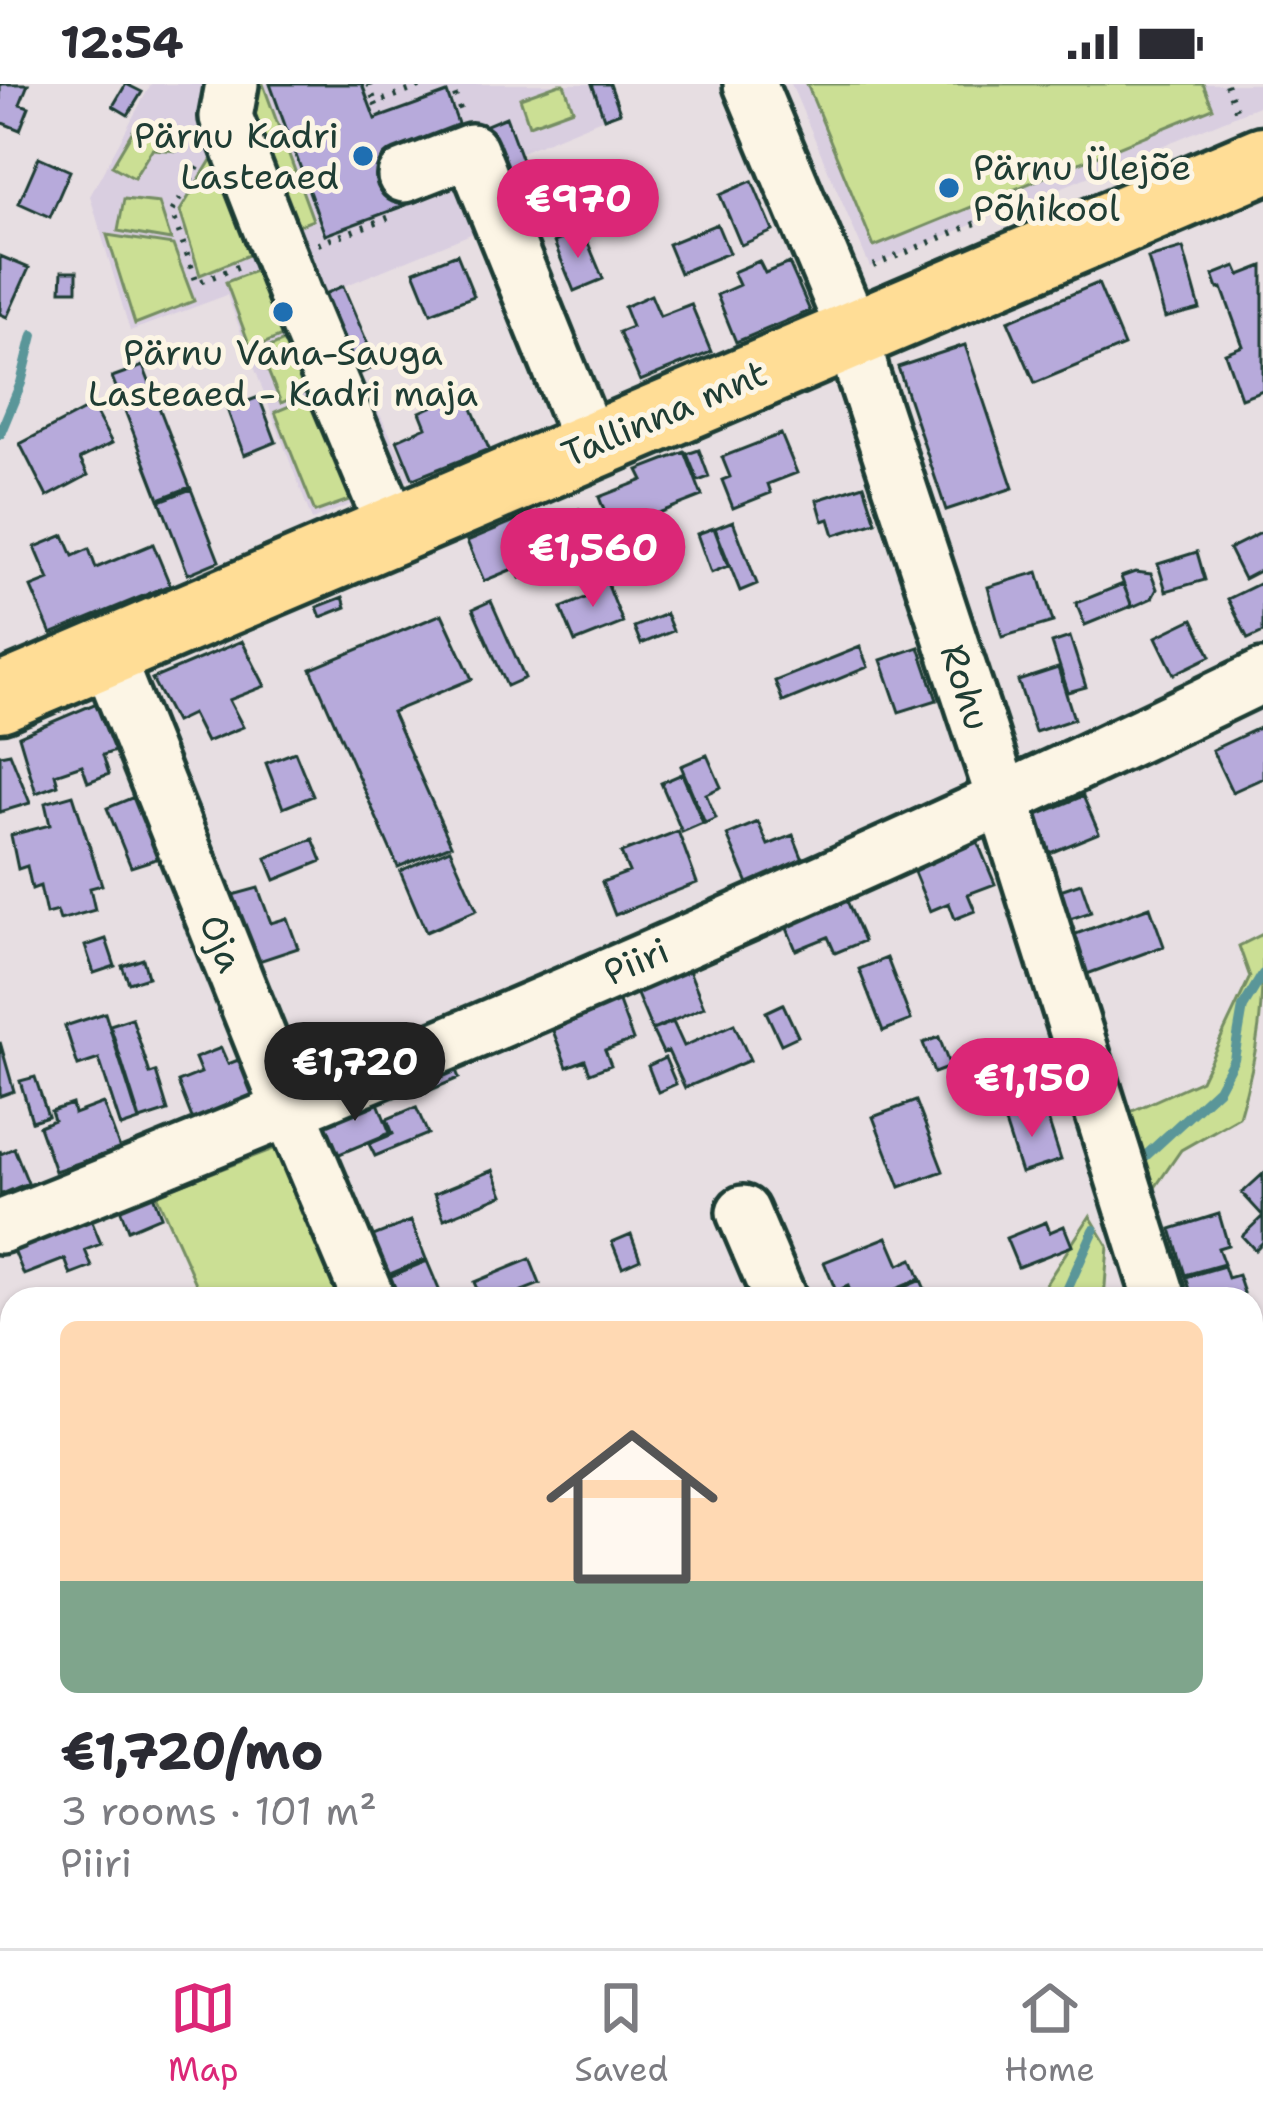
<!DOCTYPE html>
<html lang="en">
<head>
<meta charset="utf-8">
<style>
  :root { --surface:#fff; --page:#f7f7f7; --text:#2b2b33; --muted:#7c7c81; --line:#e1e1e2; --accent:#db2777 }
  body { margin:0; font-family:"Shantell Sans",sans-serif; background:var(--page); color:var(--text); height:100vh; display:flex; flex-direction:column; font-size:45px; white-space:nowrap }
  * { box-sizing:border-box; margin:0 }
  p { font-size:39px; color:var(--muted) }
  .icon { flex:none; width:66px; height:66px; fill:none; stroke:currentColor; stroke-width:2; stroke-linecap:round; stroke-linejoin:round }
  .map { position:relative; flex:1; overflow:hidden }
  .sheet { position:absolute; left:0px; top:1203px; width:1263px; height:663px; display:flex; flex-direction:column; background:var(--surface); border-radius:36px 36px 0 0; box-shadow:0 3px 9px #0004 }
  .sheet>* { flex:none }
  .price { position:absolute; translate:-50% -102px; padding:0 27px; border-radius:42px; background:var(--accent); color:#fff; font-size:39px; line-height:78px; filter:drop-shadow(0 3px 6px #0008) }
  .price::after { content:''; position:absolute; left:50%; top:72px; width:36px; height:27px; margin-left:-18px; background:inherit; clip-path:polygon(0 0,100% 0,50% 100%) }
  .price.on { background:#222; color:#fff }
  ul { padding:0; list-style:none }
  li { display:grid; align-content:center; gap:24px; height:636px; padding:0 60px }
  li+li { border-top:3px solid var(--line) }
  li span { display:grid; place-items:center; height:372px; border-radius:18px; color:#555 }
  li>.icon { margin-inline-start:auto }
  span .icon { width:216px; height:216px; fill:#fffc; stroke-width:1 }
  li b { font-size:51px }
  .status { display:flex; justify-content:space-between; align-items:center; height:84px; padding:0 60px; background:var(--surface); direction:ltr }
  .status svg { height:33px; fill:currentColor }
  .menu { display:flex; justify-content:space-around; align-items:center; height:168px; border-top:3px solid var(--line); background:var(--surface); font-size:33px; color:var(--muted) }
  .menu a { display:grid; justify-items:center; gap:6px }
  .menu .on { color:var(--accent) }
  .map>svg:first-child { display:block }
</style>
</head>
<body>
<div class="status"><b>12:54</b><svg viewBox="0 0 49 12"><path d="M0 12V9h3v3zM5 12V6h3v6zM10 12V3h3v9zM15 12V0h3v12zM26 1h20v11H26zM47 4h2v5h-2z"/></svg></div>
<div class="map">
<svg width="1263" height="1864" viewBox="0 0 1263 1864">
  <rect width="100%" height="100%" fill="#e7dee2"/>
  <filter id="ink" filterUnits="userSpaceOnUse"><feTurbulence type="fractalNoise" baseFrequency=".00833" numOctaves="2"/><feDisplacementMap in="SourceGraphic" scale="24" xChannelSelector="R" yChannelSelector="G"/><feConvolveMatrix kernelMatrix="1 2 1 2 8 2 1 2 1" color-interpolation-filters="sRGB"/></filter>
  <g filter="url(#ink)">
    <path fill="#d9cee0" d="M151 0H592L604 34 519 69 539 122 325 210 359 290 413 395 312 436 227 211 130 247 90 112Z
      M791 0H1263V20L870 183Z"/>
    <path fill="#cbdf94" stroke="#758e64" stroke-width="3" d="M252 0H263L313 136 280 149 236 34Z
      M559 0H564L573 25 529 41 520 14Z
      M807 0H1203L1213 24 874 163Z
      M138 38 181 60 177 67 152 65 134 94 112 82Z
      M219 63 256 168 200 191 180 127Z
      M124 115 159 119 171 156 118 147Z
      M107 151 173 161 194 217 135 240Z
      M268 182 294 247 251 265 226 198Z
      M289 255 307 307 281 319 260 267Z
      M318 310 366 410 315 428 275 328Z
      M1263 850C1263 923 1260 963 1239 1033L1181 1066 1154 1105 1128 1029 1201 996 1250 893 1239 862Z
      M281 1062 347 1215H203L156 1110Z
      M1090 1132 1108 1162 1104 1215H1036Z
      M12 1667V1791L0 1795V1674Z
      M72 1854H411L420 1864H76Z"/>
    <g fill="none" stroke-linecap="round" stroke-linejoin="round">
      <path stroke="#5a9699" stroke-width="10" d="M0 350 21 299 33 251
        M1139 1078 1218 1005 1234 975 1243 923 1263 890
        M1063 1215 1094 1146
        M0 1733 12 1739
        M387 1854 393 1864
        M520 1864 564 1854"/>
    </g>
    <path fill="#b7aadb" stroke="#1f3d34" stroke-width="3" d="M0 0H28L20 20 29 23 20 46 0 38Z
      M126 0 142 8 128 31 113 22Z
      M270 0H362L375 35 447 9 465 59 393 85 406 121 325 151Z
      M592 0H610L620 28 604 34Z
      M506 33 539 122 506 136 472 47Z
      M39 73 70 87 50 133 19 119Z
      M752 97 773 147 741 161 720 111Z
      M717 140 729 169 680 189 668 160Z
      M583 147 603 195 574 207 554 158Z
      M1183 164 1200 225 1165 234 1148 174Z
      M457 170 474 212 431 229 414 187Z
      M0 172 29 184 7 233 0 230Z
      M759 177 765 189 789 179 810 227 736 258 717 211 739 201 733 188Z
      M1236 182 1240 191 1263 182V306L1241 314 1225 269 1243 262 1222 204 1218 205 1213 191Z
      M62 187H77V206H61Z
      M1098 199 1124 262 1035 299 1008 237Z
      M343 202 377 282 359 290 325 210Z
      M651 211 660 232 691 220 711 268 640 297 619 248 632 243 624 223Z
      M965 261 1013 404 946 426 898 283Z
      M143 282 190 403 159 415 112 293Z
      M465 308 489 365 413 395 397 356 426 343 420 328Z
      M259 313 276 358 244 371 227 325Z
      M92 322 112 359 80 375 88 391 47 413 20 360Z
      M781 350 797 389 768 400 771 409 733 424 722 396 730 393 722 373Z
      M699 366 709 393 698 397 687 370Z
      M685 368 702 412 612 447 599 413 643 396 638 386Z
      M864 401 876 438 834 451 829 435 823 437 817 416Z
      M191 405 219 477 188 490 160 417Z
      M579 425 597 467 585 472 580 460 573 463 561 433Z
      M531 430 552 480 520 494 515 484 484 497 467 457Z
      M733 437 757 500 740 507 715 444Z
      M714 444 728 482 711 489 697 450Z
      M1263 448V485L1244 495 1229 465Z
      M64 451 73 472 89 465 96 484 153 460 170 501 51 550 31 503 49 496 35 463Z
      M1197 468 1205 496 1166 507 1158 480Z
      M1038 488 1053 538 1002 553 988 503Z
      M1135 488 1151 490 1157 505 1152 514 1132 523 1121 493Z
      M603 489 623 539 575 558 561 524 588 513 582 497Z
      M1263 498V548L1248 555 1228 515Z
      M1123 500 1132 522 1085 541 1076 519Z
      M343 513 346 523 321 533 317 523Z
      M491 517 525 594 507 602 473 525Z
      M442 530 472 595 392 628 451 761 398 783 311 585Z
      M666 530 673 547 641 560 634 543Z
      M1193 535 1211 572 1174 590 1156 553Z
      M1070 553 1086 603 1068 608 1052 559Z
      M242 557 265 602 229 616 243 643 206 658 192 630 175 638 152 595Z
      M860 563 868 583 783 618 775 597Z
      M919 563 937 616 899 628 881 576Z
      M1058 584 1074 635 1035 648 1018 597Z
      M99 618 118 666 103 671 109 690 88 698 82 681 55 690 58 701 36 709 19 652Z
      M1259 644 1263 652V694L1232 708 1212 666Z
      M295 668 313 712 283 724 266 679Z
      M10 669 30 719 0 728V671Z
      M707 671 721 703 706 710 716 734 705 739 681 682Z
      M682 690 703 739 682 748 661 699Z
      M73 711 102 801 90 804 95 826 60 836 57 827 46 830 40 802 32 805 27 782 18 785 11 751 50 741 45 719Z
      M1083 712 1099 749 1050 769 1035 732Z
      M134 713 159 774 131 783 107 724Z
      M758 738 768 761 793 751 805 781 750 804 727 751Z
      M678 747 697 799 615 831 602 798 629 788 621 769Z
      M313 755 322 777 275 796 266 774Z
      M977 757 995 800 968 810 975 827 955 835 949 819 930 827 912 783Z
      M450 765 477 826 426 848 400 787Z
      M1081 799 1091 828 1070 835 1060 806Z
      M258 804 271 839 287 834 298 864 256 878 229 812Z
      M845 812 864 857 835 869 828 853 796 866 784 837Z
      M1150 823 1164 862 1087 890 1073 851Z
      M106 855 115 882 94 889 85 862Z
      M887 874 911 936 883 947 859 885Z
      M143 875 148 893 129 899 122 882Z
      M686 879 704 923 652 946 633 901Z
      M617 913 633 956 605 966 611 981 590 989 585 976 567 983 550 939Z
      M783 920 798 952 781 960 766 928Z
      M105 929 139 1037 121 1043 99 975 78 982 65 942Z
      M132 934 150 990 156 988 168 1027 140 1036 110 941Z
      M673 938 684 962 734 940 750 976 685 1004 668 967 663 969 652 946Z
      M939 953 950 983 934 989 923 959Z
      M0 958 14 1007 0 1012Z
      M221 964 228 980 246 973 261 1013 194 1039 178 998 201 989 195 974Z
      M665 974 676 1000 658 1008 648 982Z
      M453 979 459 994 426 1008 420 993Z
      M35 993 48 1032 32 1037 20 997Z
      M374 1009 390 1049 337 1071 320 1032Z
      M916 1017 943 1087 900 1103 873 1033Z
      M103 1019 120 1065 55 1087 39 1042 54 1036 51 1027 72 1020 74 1030Z
      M416 1023 428 1050 375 1072 369 1060 393 1050 387 1035Z
      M1044 1023 1061 1076 1021 1089 1004 1036Z
      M14 1064 28 1099 0 1111V1066L1 1070Z
      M493 1086 503 1111 444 1135 434 1110Z
      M1263 1090V1132L1242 1109Z
      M150 1103 161 1132 128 1146 117 1116Z
      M88 1128 101 1160 85 1166 92 1183 71 1191 65 1175 24 1191 11 1159Z
      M1219 1130 1228 1161 1218 1164 1224 1180 1185 1191 1171 1145Z
      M1263 1132V1158L1255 1166 1242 1152Z
      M411 1137 426 1175 383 1193 368 1154Z
      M1046 1138 1050 1148 1064 1142 1072 1162 1018 1183 1006 1154Z
      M631 1150 640 1175 622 1183 612 1158Z
      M887 1153 899 1181 912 1175 920 1195 872 1215H853L848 1202 836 1207 824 1178Z
      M530 1175 540 1200 502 1215H481L474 1198Z
      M427 1177 443 1215H393L384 1195Z
      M1224 1182 1228 1194 1238 1191 1244 1209 1231 1215H1193L1186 1193Z
      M921 1196 929 1215H875Z
      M1251 1294 1255 1307 1263 1306V1332L1251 1336Z
      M12 1365V1409L0 1381V1371Z
      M1251 1605 1263 1640V1659L1251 1663Z
      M13 1854H41L46 1864H0V1860Z
      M880 1854H895L897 1861 915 1855 919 1864H871L869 1858Z
      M988 1854H1025L1001 1864H992Z"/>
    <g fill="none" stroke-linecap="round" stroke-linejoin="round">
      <defs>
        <path id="minor" d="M232 0 226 33 296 213 393 444
          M750 0 854 249 863 291 1004 718 1160 1215
          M404 92 471 66 590 361
          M106 569 282 1009 369 1215
          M743 1128 780 1215
          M0 1143C427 973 850 793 1263 592
          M1251 1503 1263 1541
          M0 1808 12 1803
          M1251 1814 1263 1809
          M630 1854 634 1864
          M1130 1864 1154 1854"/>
        <path id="major" d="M0 614 1263 76"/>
      </defs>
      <use href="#minor" stroke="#1f3d34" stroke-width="60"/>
      <use href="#major" stroke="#1f3d34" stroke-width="75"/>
      <path stroke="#1f3d34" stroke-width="6" stroke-dasharray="3 9" stroke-linecap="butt" d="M369 0 375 19
        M451 0 461 28
        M1226 0 1238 30
        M381 33 375 19 428 0
        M198 83 172 128 197 199 240 182
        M318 160 390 133
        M873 182 988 134"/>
      <use href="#minor" stroke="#fcf5e5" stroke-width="51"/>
      <use href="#major" stroke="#ffdd96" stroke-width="66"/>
    </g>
  </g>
  <g fill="#1f6fb2" stroke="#fcf5e5" stroke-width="4.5">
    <circle cx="363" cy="72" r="12"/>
    <circle cx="949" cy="104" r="12"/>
    <circle cx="283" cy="228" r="12"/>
  </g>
  <g text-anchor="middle" stroke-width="10" stroke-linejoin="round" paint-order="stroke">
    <g font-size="36" fill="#1f3d34" stroke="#fcf5e5" text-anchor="end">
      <text x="339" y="64">Pärnu Kadri<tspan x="339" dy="41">Lasteaed</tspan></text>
      <text x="973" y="96" text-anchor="start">Pärnu Ülejõe<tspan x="973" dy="41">Põhikool</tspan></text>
      <text x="283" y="281" text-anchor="middle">Pärnu Vana-Sauga<tspan x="283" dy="41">Lasteaed - Kadri maja</tspan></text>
    </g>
    <g font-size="36" fill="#1f3d34" stroke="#fcf5e5">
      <text transform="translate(664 329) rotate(-23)" y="13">Tallinna mnt</text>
      <text transform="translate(966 603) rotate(72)" y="13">Rohu</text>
      <text transform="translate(222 859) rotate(68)" y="13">Oja</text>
      <text transform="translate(636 877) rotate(-23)" y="13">Piiri</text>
    </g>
  </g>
</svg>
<b class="price" style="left:578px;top:177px">€970</b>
<b class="price" style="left:593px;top:526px">€1,560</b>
<b class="price on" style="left:355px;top:1040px">€1,720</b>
<b class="price" style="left:1032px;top:1056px">€1,150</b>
<section class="sheet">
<ul>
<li><span style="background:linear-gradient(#ffd9b3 70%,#7fa58c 0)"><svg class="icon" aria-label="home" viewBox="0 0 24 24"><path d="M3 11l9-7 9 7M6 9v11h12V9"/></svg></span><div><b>€1,720/mo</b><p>3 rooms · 101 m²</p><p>Piiri</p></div></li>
</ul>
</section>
</div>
<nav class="menu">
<a class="on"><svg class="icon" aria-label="map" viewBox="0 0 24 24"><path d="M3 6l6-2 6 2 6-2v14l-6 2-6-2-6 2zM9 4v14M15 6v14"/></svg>Map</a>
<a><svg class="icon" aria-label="saved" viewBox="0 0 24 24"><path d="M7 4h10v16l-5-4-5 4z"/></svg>Saved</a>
<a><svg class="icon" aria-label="home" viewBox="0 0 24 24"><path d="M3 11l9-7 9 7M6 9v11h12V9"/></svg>Home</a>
</nav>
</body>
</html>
